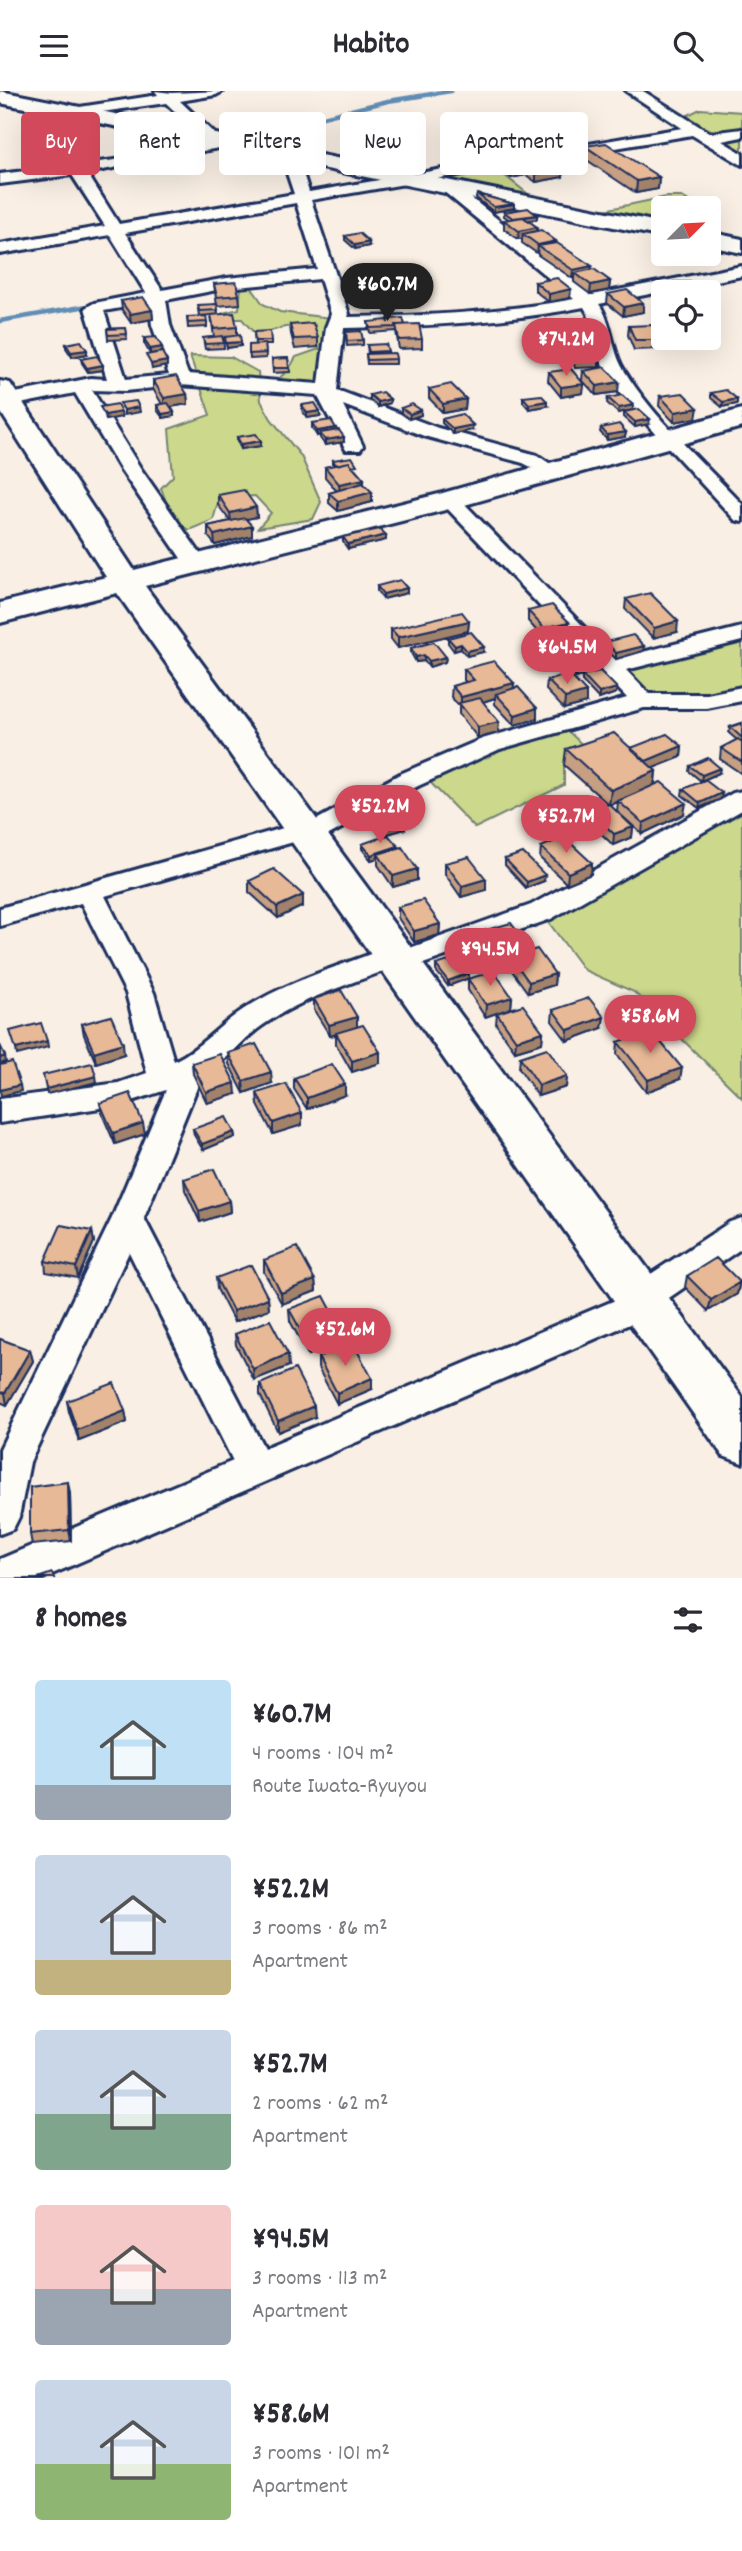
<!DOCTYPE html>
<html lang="en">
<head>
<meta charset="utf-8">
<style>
  :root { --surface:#fff; --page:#f2f2f3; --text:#2b2b33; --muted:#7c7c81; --accent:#d1495b }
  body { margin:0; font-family:Dekko,sans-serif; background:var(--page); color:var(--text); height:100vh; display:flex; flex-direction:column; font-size:26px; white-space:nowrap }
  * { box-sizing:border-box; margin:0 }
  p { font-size:23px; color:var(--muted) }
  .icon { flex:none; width:38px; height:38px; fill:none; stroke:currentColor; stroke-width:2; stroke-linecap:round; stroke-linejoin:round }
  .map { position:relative; height:1487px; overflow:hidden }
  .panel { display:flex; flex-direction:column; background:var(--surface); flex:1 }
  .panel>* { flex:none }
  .hud { position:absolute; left:21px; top:21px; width:700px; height:63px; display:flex; gap:14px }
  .needle { width:46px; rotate:66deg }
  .controls { position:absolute; left:651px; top:105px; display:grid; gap:14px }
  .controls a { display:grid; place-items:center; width:70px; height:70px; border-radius:7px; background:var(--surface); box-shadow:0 7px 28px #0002; font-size:35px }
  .price { position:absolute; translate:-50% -60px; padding:0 16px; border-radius:24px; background:var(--accent); color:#fff; font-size:23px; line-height:46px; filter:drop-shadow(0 2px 4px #0008) }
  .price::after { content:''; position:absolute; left:50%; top:42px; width:21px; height:16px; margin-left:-10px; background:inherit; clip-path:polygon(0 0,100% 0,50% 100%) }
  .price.selected { background:#222; color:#fff }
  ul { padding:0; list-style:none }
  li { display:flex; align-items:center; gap:21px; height:175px; padding:0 35px }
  li span { display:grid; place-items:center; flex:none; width:196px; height:140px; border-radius:7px; color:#555 }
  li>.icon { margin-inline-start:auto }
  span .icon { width:84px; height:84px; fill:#fffc; stroke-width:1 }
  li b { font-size:30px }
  h2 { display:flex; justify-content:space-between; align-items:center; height:84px; padding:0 35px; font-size:30px }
  .tag { padding:0 24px; border-radius:7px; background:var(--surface); box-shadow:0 7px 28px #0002; font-size:24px; line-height:63px }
  .tag.selected { background:var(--accent); color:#fff }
  header { display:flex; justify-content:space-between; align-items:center; height:91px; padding:0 35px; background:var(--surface); font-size:32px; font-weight:700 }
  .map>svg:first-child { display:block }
</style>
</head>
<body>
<header><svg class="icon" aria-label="menu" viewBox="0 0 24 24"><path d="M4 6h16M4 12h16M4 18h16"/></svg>Habito<svg class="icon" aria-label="search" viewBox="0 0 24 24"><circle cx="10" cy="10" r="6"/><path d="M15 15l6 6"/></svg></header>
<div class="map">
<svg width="742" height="1487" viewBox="0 0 742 1487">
  <rect width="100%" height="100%" fill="#f9efe4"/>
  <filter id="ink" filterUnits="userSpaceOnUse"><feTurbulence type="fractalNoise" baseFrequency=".0143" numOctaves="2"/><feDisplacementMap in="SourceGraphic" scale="14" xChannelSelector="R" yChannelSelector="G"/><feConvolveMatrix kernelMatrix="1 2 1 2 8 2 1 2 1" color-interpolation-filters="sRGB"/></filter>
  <g filter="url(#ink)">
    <path fill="#ccd88b" stroke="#748474" stroke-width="2" d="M700 18 742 21V69L709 47 717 42 684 26Z
      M490 73 537 110 421 88Z
      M666 106H682L700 117H663V134L595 121Z
      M249 193 263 213 280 221 331 227 328 298 272 294 289 278 296 266 319 258 315 234 285 236 256 244 242 228H218L223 222 239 218 241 195Z
      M190 265 231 266 258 281 261 310 271 328 301 365 321 411 313 428 258 437 271 422 255 405 219 408 213 429 189 439C172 432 167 413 161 397L173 385 169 338 210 324Z
      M742 543V602L643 610 610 576Z
      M567 639 593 664 564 674V694L475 737 422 683 484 656Z
      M742 714V1007L634 901 584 879 541 821Z"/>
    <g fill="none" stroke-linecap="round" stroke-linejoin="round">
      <path stroke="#618db6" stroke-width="4.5" d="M234 48 388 10 451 0
        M296 61 293 52 308 29
        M102 71 132 66
        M0 82 31 79
        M0 230 99 213"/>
      <defs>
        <path id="street" d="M155 0 172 2 223 0 216 4 180 10 220 48 229 49 231 52 224 56 87 82 119 133 294 103 281 64 289 59 297 64 309 101 682 37 626 0H643L710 42 742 38V46L722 50 742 62V74L692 44 311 109 349 223 348 226C424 225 499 222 574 208L443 100 441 97 443 94H455L592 204 742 175V185L599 213C613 233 611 259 624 279 652 326 704 372 742 413V431L735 429 623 307 603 275 588 223 584 216C502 232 426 235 344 237L337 299 438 337 537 364 561 380 558 384 551 386 523 372 424 345 343 314 363 355 360 359H346L317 304 180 294 126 300 92 299 141 378 208 474 205 479H189L121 379 75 302 0 317V305L91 287 107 288 85 217 94 212 146 202 110 144 0 163V153L105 135 72 84 0 93V83L115 69 207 51 166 12 73 25 66 21 73 17 158 4ZM296 112 317 178 227 187 162 199 125 142ZM320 188 331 223 326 236 319 293 188 283 170 234 166 209 227 197ZM149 212 152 234 169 284 126 288 104 220Z
          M450 403 457 405 615 568 742 536V550L626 579 649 603H707L742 596V610L707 617H644L500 658 418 695 316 751 307 753 297 750 105 805 154 902 174 970C201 957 219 934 244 918 286 891 337 876 384 858L394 855 404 859 531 814 733 702 742 700V719L551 828 409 878 399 881 389 878C347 894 300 908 263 934 242 948 227 970 203 982L144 1127 264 1357 625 1205 628 1198 730 1131 742 1127V1157L660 1213 655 1222 43 1487H0V1468L233 1370 129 1161 30 1371 19 1426 13 1438 0 1443V1358L112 1127 166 999 120 1014 0 1032V1008L118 992 147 982 126 902 81 812 0 835V817L294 734 309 733 400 683 482 648 627 607 443 413 440 409 443 405Z"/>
        <path id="secondary" d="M0 0 663 132V146L0 12Z
          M709 141 742 148V162L709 155Z
          M0 290 10 292 134 479 439 403 742 318V336L461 415 145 495 742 1306V1372L723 1365 117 502 0 532V512L106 486 0 320Z"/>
      </defs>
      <use href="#street" stroke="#1b2f5e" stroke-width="6"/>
      <use href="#secondary" stroke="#1b2f5e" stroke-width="6"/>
      <use href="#street" fill="#fdfcf7" fill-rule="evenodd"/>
      <use href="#secondary" fill="#fdfcf7" fill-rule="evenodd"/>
    </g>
    <path fill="#c79f82" stroke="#1b2f5e" stroke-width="2" fill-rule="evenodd" d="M585 55 659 86 658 98 636 102 584 67Z
      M500 71 564 78 563 86 536 91 526 84 511 87 499 79Z
      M477 103 514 113V117L494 121 476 107Z
      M504 121 537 124V128L528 130 537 136V140L556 152 592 178 610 190 609 199 590 203 574 191V187H572L538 164V163L522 152V148H518L504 138V129L508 128 504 125Z
      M345 145 369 155 355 158 345 149Z
      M535 191 570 207 549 211 535 200Z
      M214 193 239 204 240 213 217 215Z
      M608 203 643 212V221L623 225 607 212Z
      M121 210 152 219 153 228 131 232 122 219Z
      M217 213 218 223 237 236V244L241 255 227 257 225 246 223 247 224 257 205 258 203 247 214 246 211 224 199 225 198 218Z
      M187 226 207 231V236L188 237Z
      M368 231 405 234 422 248V257L399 258 396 240 370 242Z
      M290 234 318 247V256L295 258 291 243Z
      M629 235 658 249 657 258 634 259 628 244Z
      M126 237 127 248 108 249 107 238Z
      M254 241 271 250V254H265L266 267 250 268 249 254H255Z
      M346 241 363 249V254L347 255Z
      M579 242 598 251 597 255H596L599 267V276L575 277 571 261 572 252H580L578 247Z
      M144 247 163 261 150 263 144 252Z
      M66 253 87 263 72 266 66 257Z
      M367 254 388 260V262L396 268V273H367L366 263H368Z
      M288 267 290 281 273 282 272 268Z
      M81 268 103 274V279L88 281 82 272Z
      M583 280 618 301 596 304 582 289Z
      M549 281 584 293 583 302 561 306 548 290Z
      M153 289 187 303 188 313 171 316 174 321V325L163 327 157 319V314L162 313 153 298Z
      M429 298 466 308 465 318 443 322 429 307Z
      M711 302 737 308V313L722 316 711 307Z
      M370 304 390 308V312L378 316 370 309Z
      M660 305 696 327 674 331 659 315Z
      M523 306 547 315 529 318 523 311Z
      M608 307 633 314V319L618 322 607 312Z
      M302 314 320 325 307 327 302 319Z
      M401 317 421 319V324L409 328 401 322Z
      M624 321 649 333 635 336 624 326Z
      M442 328 472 339 453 343 442 332Z
      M312 332 337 339 344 351 325 354 320 347V344L317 345 312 337Z
      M601 337 626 341 625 346 607 349 600 341Z
      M237 346 261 350V355L241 358 237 350Z
      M333 369 357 379H356L364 388V393L372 411 338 420 329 412V402L337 400 325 386V376L333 375Z
      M218 404 256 416 257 426 246 428 252 445 215 454 208 445V435L230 430 218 414Z
      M386 444V449L348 458 343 451V446Z
      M377 495 407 497V502L383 508 377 500Z
      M626 508 677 541 653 547 625 518Z
      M528 520 568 541 543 547 528 530Z
      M469 530 468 540 398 557 391 548V538Z
      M448 547 483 561 467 565 461 558 454 560 448 552Z
      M606 551 644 555 643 560 616 568 605 557Z
      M557 554 601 570 600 580 616 602 599 608 582 590V585L576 587 556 564Z
      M411 557 446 566 445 571 429 576 424 570 416 571 411 562Z
      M464 578 514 592 513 598 537 617V628L514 634 495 613V607L483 611 498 642 478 647 459 623V615L451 606 452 595 466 591 464 589Z
      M547 589 586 612 564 618 546 599Z
      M742 632V683L720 668 721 657 737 649 729 642 730 636Z
      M682 655 681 666 653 677 656 680 655 694 684 723 642 743 621 724 633 736 632 746 613 754 589 731 590 720 608 713 564 674 566 658ZM618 711 617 721 610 714Z
      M690 675 719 682 701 690 689 680Z
      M683 698 721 708 699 717 682 704Z
      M366 713 405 727V738L381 745 366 724Z
      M532 722 563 731V736L546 742 532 727Z
      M362 753 398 755V757L417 778V789L393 796 378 774V767L371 769 362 758Z
      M541 756 592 772 591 783 567 793 540 767Z
      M505 768 544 790 526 797 505 774Z
      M445 772 486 788V799L461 806 445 783Z
      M249 790 303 804V815L278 827 249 801Z
      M398 816 440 833 439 844 414 851 398 827Z
      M486 839 529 856V860L555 883 554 894 528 902 510 877 511 873 503 875 486 850Z
      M436 874 469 882V887L448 895 436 880Z
      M468 888 512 906 511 917 485 926 468 899Z
      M314 908 357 926V936L380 972 352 981 336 953V944L330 945 314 919Z
      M553 919 602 937 567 950 552 930Z
      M497 922 543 941 542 952 515 960 496 933Z
      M82 933 124 963 96 972 84 944Z
      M618 951 680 988 646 1001 617 963Z
      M228 962 272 992 244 1002 229 973Z
      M520 966 567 985 566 996 538 1005 519 977Z
      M192 972 236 1003 207 1012 193 983Z
      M294 987 345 1004 307 1018 294 998Z
      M257 1002 302 1022V1034L273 1043 258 1014Z
      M100 1012 145 1043 115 1053 102 1023Z
      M193 1038 234 1041 235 1046 203 1059 194 1044Z
      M184 1088 229 1110 230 1121 200 1131 185 1099Z
      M92 1140 94 1151 78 1187 46 1181 45 1170Z
      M264 1169 315 1189 316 1200 282 1213 264 1181Z
      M687 1185 740 1191 737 1203 708 1220 685 1196Z
      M216 1187 268 1207 269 1218 234 1231 217 1198Z
      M289 1218 342 1250 308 1264 290 1230Z
      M235 1243 289 1275 254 1289 236 1254Z
      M0 1248 30 1259 33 1270 7 1314 0 1311Z
      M318 1266 372 1298 337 1313 318 1277Z
      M260 1293 315 1326 278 1341 260 1304Z
      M67 1310 125 1320 127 1331 79 1350 69 1321Z
      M70 1402 71 1450 32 1454 30 1443Z"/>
    <path fill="#a2826a" stroke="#1b2f5e" stroke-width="2" d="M527 76 526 84 511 87V79Z
      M564 78 563 86 536 91V83Z
      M659 86 658 98 636 102 637 90Z
      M514 113V117L494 121V116Z
      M537 124V128L513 132V128Z
      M537 136V145L523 143 522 148H518L519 140Z
      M556 150V159L538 155 537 163 538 154Z
      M369 151V155L355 158V154Z
      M592 175 591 183 575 182 574 187H572L573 179Z
      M610 190 609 199 590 203 591 194Z
      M571 198 570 207 549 211V203Z
      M643 212V221L623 225 624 216Z
      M152 219 153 228 131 232 130 223Z
      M241 251V255L227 257 226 252Z
      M162 256 163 261 150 263V258Z
      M87 259V263L72 266 71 261Z
      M167 270V275L152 278 151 273Z
      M103 274V279L88 281 87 277Z
      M619 291 618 301 596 304 597 295Z
      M584 293 583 302 561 306V296Z
      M187 303 188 313 164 317V307Z
      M390 308V312L378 316V311Z
      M466 308 465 318 443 322V313Z
      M737 308V313L722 316 723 311Z
      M547 310V315L529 318V313Z
      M633 314V319L618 322 619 317Z
      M139 316 140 321 124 324V319Z
      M698 317 696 327 674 331 675 321Z
      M421 319V324L409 328 410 323Z
      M320 320V325L307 327V322Z
      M121 321 122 326 106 329 105 324Z
      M174 321V325L163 327 162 323Z
      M650 328 649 333 635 336V331Z
      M473 334 472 339 453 343V338Z
      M336 337 337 341 320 342V344L317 345V340Z
      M626 341 625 346 607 349V344Z
      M344 346V351L325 354V349Z
      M261 350V355L241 358V353Z
      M364 388V398L340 403 339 393Z
      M372 401V411L338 420V410Z
      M256 416 257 426 231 431 230 422Z
      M252 435V445L215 454 214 444Z
      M386 444V449L348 458V453Z
      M407 497V502L383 508V503Z
      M469 530 468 540 398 557V546Z
      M678 530 677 541 653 547 654 537Z
      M569 531 568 541 543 547 544 537Z
      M461 553V558L454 560 455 555Z
      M644 555 643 560 616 568V562Z
      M484 556 483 561 467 565V560Z
      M424 564V570L416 571V566Z
      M446 566 445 571 429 576V570Z
      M601 570 600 580 576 587 577 576Z
      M514 592 513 603H496L495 607 463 617 461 614V606Z
      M617 597 616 602 599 608V602Z
      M586 601V612L564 618 565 607Z
      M537 617V628L514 634 515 624Z
      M499 631 498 642 478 647V636Z
      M682 655 681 666 641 682 643 671Z
      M720 677 719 682 701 690 702 684Z
      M656 680 654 695 609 714 611 699Z
      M722 702 721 708 699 717 700 712Z
      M686 712 684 723 642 743 643 732Z
      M405 727V738L381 745V734Z
      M563 731V736L546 742V737Z
      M633 736 632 746 613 754 614 743Z
      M398 755V761L378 763V767L371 769V764Z
      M592 772 591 783 567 793 568 782Z
      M417 778V789L393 796V785Z
      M545 784 544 790 526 797 527 791Z
      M486 788V799L461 806 462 795Z
      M303 804V815L278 827 277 816Z
      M440 833 439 844 414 851V840Z
      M529 856 528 867 511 866V873L503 875 504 864Z
      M469 882V887L448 895V890Z
      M555 883 554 894 528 902 529 891Z
      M512 906 511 917 485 926 486 914Z
      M357 926V937L330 945 329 934Z
      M604 926 602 937 567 950 568 939Z
      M543 941 542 952 515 960 516 949Z
      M47 950 48 956 17 964 16 958Z
      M123 952 124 963 96 972 94 961Z
      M380 961V972L352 981V970Z
      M5 965 6 971 0 973V967Z
      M682 977 680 988 646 1001 648 989Z
      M271 981 272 992 244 1002 243 990Z
      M96 985 97 991 47 1003 46 998Z
      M567 985 566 996 538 1005 539 994Z
      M235 992 236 1003 207 1012 206 1001Z
      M345 993V1004L307 1018V1007Z
      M20 994 21 1000 1 1005 0 999Z
      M302 1022V1034L273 1043V1032Z
      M143 1032 145 1043 115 1053 113 1042Z
      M234 1041 235 1046 203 1059 202 1053Z
      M229 1110 230 1121 200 1131 199 1120Z
      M92 1140 94 1151 78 1187 76 1176Z
      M315 1189 316 1200 282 1213 281 1202Z
      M740 1191 737 1203 708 1220 711 1209Z
      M268 1207 269 1218 234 1231 233 1220Z
      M342 1239V1250L308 1264V1252Z
      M30 1259 33 1270 7 1314 5 1302Z
      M288 1263 289 1275 254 1289 253 1278Z
      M372 1287V1298L337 1313V1302Z
      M314 1315 315 1326 278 1341V1330Z
      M125 1320 127 1331 79 1350 77 1339Z
      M68 1391 70 1402 71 1450 69 1439Z"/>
    <path fill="#e7b997" stroke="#1b2f5e" stroke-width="2" d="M606 52 659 86 637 90 585 55Z
      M542 63 564 78 536 83 527 76 511 79 500 71Z
      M477 103 514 113 494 116Z
      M528 117 537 124 513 127 504 121Z
      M523 126 537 136 519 140 504 129Z
      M541 139 556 150 538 154 523 143Z
      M359 142 369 151 355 154 345 145Z
      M557 152 592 175 573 179 538 155Z
      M594 178 610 190 591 194 575 182Z
      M557 187 571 198 549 203 535 191Z
      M236 191 239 204 217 206 214 193Z
      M674 191H696L697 201H675Z
      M627 199 643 212 624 216 608 203Z
      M143 206 152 219 130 223 121 210Z
      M217 213 218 219 199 220 198 214Z
      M234 222 237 236 214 238 211 224Z
      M206 225 207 231 188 232 187 226Z
      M403 227 405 234H396V236L370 237 368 231 387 229 388 232V228Z
      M313 232 318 247 294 248 290 234Z
      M419 233 422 248 399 249 396 234Z
      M652 234 658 249H635L629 235Z
      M126 237 127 243 108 244 107 238Z
      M270 240 271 250H255L254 241Z
      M361 240 363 249 347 250 346 241Z
      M579 242H594L598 251H582Z
      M240 244 241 251 226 252 225 246Z
      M222 245 224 252 205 253 203 247Z
      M156 246 162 256 150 258 144 247Z
      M81 250 87 259 71 261 66 253Z
      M572 252H595L599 267H576Z
      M265 253 266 262 249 263V254Z
      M386 253 388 260 369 261 367 254Z
      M162 261 167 270 151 273 146 264Z
      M395 262 396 268 367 269 366 263Z
      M97 265 103 274 87 277 81 268Z
      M288 267 289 277H273L272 268Z
      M605 276 619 291 597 295 583 280Z
      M571 278 584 293 561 296 549 281Z
      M176 285 187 303 164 307 153 289Z
      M451 293 466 308 443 313 429 298Z
      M726 299 737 308 723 311 711 302Z
      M382 301 390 308 378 311 370 304Z
      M683 302 698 317 675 321 660 305Z
      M541 304 547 310 529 313 523 306Z
      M622 304 633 314 619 317 608 307Z
      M136 310 139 316 124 319 120 312Z
      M168 312 174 321 162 323 157 314Z
      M315 312 320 320 307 322 302 314Z
      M117 313 121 321 105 324 100 316Z
      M412 313 421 319 410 323 401 317Z
      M639 318 650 328 635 331 624 321Z
      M462 323 473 334 453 338 442 328Z
      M331 329 336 337 317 340 312 332Z
      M619 333 626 341 607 344 601 337Z
      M339 339 344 346 325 349 320 342Z
      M256 343 261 350 241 353 237 346Z
      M352 366 357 374 352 375 349 371 336 374 333 369Z
      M349 371 364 388 339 393 325 376Z
      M363 392 372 401 338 410 329 402Z
      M244 399 256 416 230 422 218 404Z
      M245 427 252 435 214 444 208 435Z
      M380 438 386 444 348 453 343 446Z
      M400 489 407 497 383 503 377 495Z
      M650 502 678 530 654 537 626 508Z
      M552 514 569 531 544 537 528 520Z
      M462 521 469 530 398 546 391 538Z
      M471 541 484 556 467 560 461 553 455 555 448 547Z
      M633 544 644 555 616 562 606 551Z
      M581 548 601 570 577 576 557 554Z
      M434 551 446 566 429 570 424 564 416 566 411 557Z
      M494 570 514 592 461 606 452 595 474 589 464 578Z
      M600 580 617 597 599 602 582 584Z
      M569 583 586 601 565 607 547 589Z
      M518 596 537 617 515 624 496 603Z
      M480 607 499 631 478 636 459 612Z
      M742 632V646H741L730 636Z
      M614 642 656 680 611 699 566 658Z
      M667 643 682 655 646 670 631 657Z
      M738 648 742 651V671L721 657Z
      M708 667 720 677 702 684 690 675Z
      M705 689 722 702 700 712 683 698Z
      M661 691 686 712 643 732 618 710Z
      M390 706 405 727 381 734 366 713Z
      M609 713 633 736 614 743 590 720Z
      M549 716 563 731 546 737 532 722Z
      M388 744 398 755 371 764 362 753Z
      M564 746 592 772 568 782 541 756Z
      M402 756 417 778 393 785 378 763Z
      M523 762 545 784 527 791 505 768Z
      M469 766 486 788 462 795 445 772Z
      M274 778 303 804 277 816 249 790Z
      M423 809 440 833 414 840 398 816Z
      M511 832 529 856 504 864 486 839Z
      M537 858 555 883 529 891 511 866Z
      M458 867 469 882 448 890 436 874Z
      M494 880 512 906 486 914 468 888Z
      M341 899 357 926 329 934 314 908Z
      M589 907 604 926 568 939 553 919Z
      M523 914 543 941 516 949 497 922Z
      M111 925 123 952 94 961 82 933Z
      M41 932 47 950 16 958 10 940Z
      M363 934 380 961 352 970 336 942Z
      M651 939 682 977 648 989 618 951Z
      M256 953 271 981 243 990 228 962Z
      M0 954 5 965 0 967Z
      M547 957 567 985 539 994 520 966Z
      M220 963 235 992 206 1001 192 972Z
      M12 971 20 994 0 999V974Z
      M92 972 96 985 46 998 43 984Z
      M332 973 345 993 307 1007 294 987Z
      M286 993 302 1022 273 1032 257 1002Z
      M130 1002 143 1032 113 1042 100 1012Z
      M226 1026 234 1041 202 1053 193 1038Z
      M214 1078 229 1110 199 1120 184 1088Z
      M61 1134 92 1140 76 1176 45 1170Z
      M297 1156 315 1189 281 1202 264 1169Z
      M716 1167 740 1191 711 1209 687 1185Z
      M251 1174 268 1207 233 1220 216 1187Z
      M324 1205 342 1239 308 1252 289 1218Z
      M270 1229 288 1263 253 1278 235 1243Z
      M0 1248 30 1259 5 1302 0 1301Z
      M353 1252 372 1287 337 1302 318 1266Z
      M295 1278 314 1315 278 1330 260 1293Z
      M114 1292 125 1320 77 1339 67 1310Z
      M68 1391 69 1439 30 1443V1396Z
      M52 1482 54 1487H38Z"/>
  </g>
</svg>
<div class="controls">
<a><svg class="needle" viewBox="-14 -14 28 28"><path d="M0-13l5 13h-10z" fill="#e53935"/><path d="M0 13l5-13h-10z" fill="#7c7c81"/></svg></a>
<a><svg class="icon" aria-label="locate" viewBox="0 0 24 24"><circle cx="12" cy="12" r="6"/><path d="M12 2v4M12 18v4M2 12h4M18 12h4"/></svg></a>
</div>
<b class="price selected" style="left:387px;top:232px">¥60.7M</b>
<b class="price" style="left:566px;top:287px">¥74.2M</b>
<b class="price" style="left:567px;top:595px">¥64.5M</b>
<b class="price" style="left:380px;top:754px">¥52.2M</b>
<b class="price" style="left:566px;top:764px">¥52.7M</b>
<b class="price" style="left:490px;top:897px">¥94.5M</b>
<b class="price" style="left:650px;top:964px">¥58.6M</b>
<b class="price" style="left:345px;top:1277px">¥52.6M</b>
<div class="hud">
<a class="tag selected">Buy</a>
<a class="tag">Rent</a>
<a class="tag">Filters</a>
<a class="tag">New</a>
<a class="tag">Apartment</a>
</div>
</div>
<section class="panel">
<h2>8 homes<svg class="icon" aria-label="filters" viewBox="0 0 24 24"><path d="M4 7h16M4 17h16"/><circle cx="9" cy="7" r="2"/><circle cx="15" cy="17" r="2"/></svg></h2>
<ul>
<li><span style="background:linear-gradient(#bfe0f5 75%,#9aa5b1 0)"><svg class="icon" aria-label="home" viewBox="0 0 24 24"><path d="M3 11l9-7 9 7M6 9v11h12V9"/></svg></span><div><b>¥60.7M</b><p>4 rooms · 104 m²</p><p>Route Iwata-Ryuyou</p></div></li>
<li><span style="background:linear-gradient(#c9d6e8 75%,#c2b280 0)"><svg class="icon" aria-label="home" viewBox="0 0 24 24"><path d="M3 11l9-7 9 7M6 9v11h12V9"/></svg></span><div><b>¥52.2M</b><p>3 rooms · 86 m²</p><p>Apartment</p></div></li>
<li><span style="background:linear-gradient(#c9d6e8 60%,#7fa58c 0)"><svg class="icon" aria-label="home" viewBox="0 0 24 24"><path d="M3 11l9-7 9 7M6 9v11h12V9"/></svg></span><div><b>¥52.7M</b><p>2 rooms · 62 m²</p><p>Apartment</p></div></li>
<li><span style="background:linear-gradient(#f6c9c9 60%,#9aa5b1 0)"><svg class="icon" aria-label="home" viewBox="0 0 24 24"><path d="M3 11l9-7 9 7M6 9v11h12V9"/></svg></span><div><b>¥94.5M</b><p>3 rooms · 113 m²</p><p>Apartment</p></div></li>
<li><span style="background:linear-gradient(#c9d6e8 60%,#8fb573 0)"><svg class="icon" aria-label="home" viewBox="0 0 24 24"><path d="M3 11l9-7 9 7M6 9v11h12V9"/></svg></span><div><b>¥58.6M</b><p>3 rooms · 101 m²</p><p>Apartment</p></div></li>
</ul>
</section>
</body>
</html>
